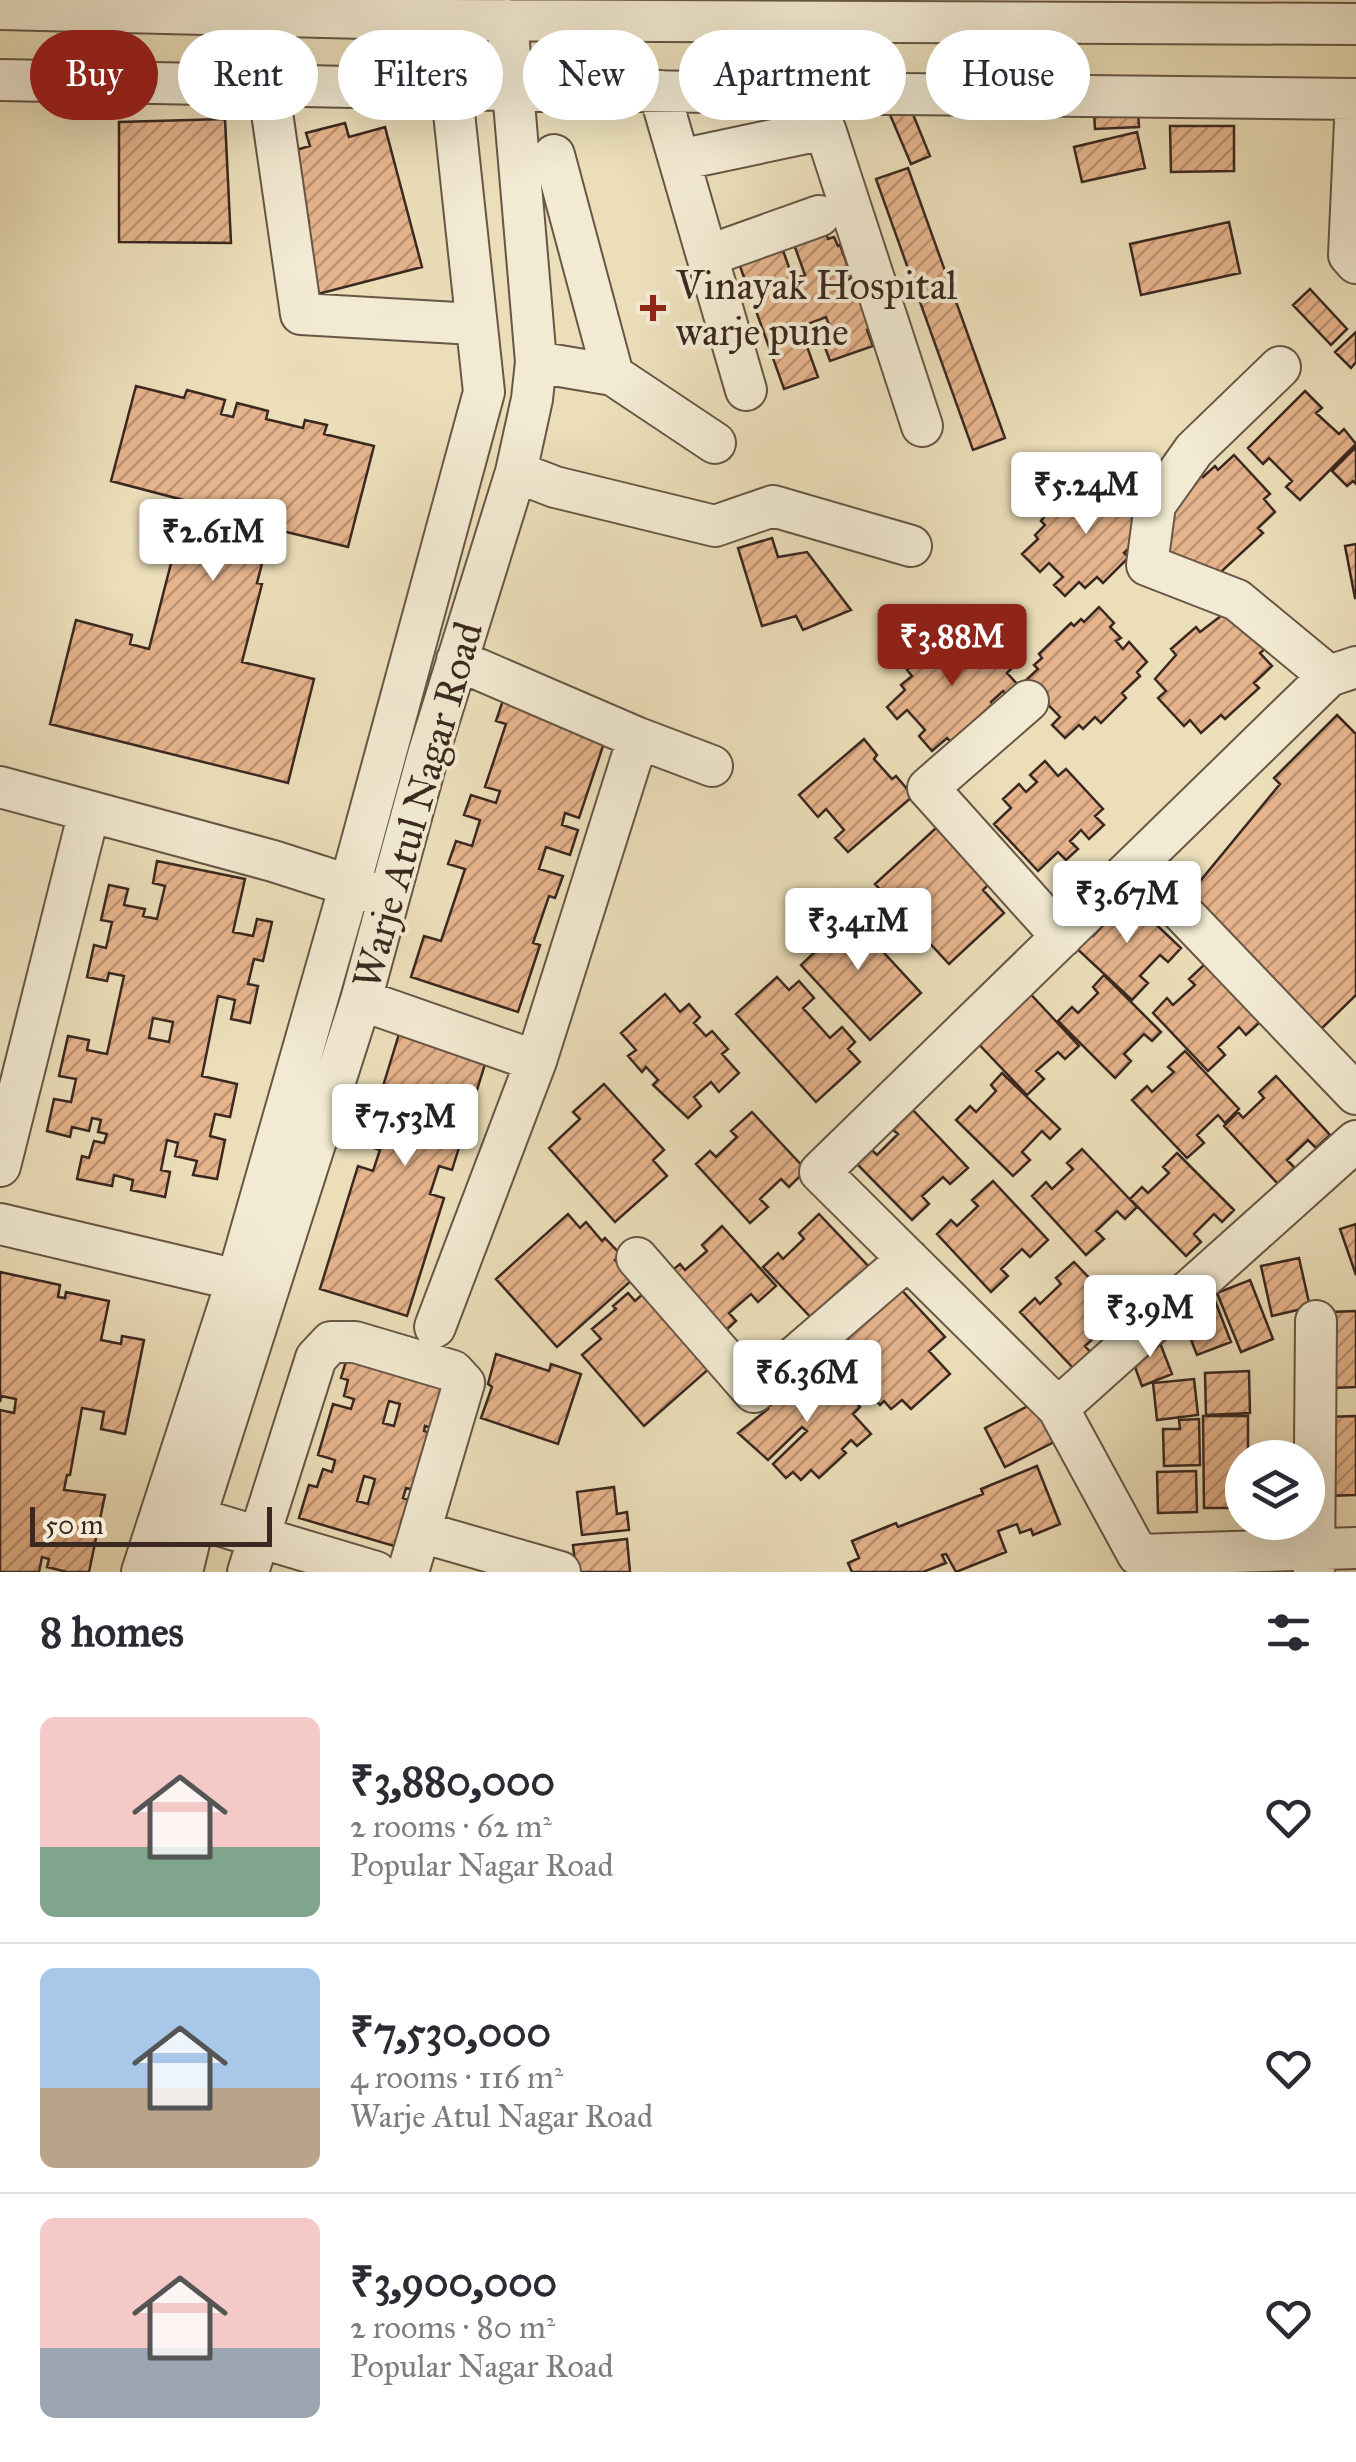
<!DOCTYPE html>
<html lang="en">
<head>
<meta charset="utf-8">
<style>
  :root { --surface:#fff; --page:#f7f7f7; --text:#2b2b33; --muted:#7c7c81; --line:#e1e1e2; --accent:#8f2418 }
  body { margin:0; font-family:"IM FELL Great Primer",serif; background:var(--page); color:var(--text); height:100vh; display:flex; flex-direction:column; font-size:38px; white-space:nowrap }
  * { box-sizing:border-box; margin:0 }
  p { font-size:32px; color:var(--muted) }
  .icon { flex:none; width:55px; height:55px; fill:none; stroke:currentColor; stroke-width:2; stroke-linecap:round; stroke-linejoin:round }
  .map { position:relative; height:1572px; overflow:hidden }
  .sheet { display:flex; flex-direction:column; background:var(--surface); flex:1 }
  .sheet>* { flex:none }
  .guide { position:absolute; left:30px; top:30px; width:1298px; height:90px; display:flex; gap:20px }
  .tools { position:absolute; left:1225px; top:1440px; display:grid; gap:20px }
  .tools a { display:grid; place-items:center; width:100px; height:100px; border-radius:50%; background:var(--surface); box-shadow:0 10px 40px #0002; font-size:50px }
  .scale { position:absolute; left:30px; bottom:25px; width:242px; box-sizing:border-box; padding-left:10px; border:5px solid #3b2820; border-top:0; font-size:28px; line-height:35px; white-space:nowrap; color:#3b2820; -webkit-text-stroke:8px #f2ead2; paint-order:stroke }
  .price { position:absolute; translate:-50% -85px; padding:0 22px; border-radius:10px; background:#fff; color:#222; font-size:32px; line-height:65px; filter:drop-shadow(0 2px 5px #0008) }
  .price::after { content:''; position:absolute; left:50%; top:60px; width:30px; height:22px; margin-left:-15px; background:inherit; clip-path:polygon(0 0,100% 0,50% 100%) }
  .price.selected { background:var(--accent); color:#fff }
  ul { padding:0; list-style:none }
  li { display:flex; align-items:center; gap:30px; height:250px; padding:0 40px }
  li+li { border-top:2px solid var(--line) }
  li span { display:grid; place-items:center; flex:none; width:280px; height:200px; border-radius:15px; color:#555 }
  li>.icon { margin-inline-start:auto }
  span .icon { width:120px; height:120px; fill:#fffc; stroke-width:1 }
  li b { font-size:42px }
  h2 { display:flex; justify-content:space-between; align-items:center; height:120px; padding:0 40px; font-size:42px }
  .pill { padding:0 35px; border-radius:45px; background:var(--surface); box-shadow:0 10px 40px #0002; font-size:35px; line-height:90px }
  .pill.selected { background:var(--accent); color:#fff }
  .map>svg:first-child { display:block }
</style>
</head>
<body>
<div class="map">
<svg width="1356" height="1572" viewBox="0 0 1356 1572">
  <defs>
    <pattern id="building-hatch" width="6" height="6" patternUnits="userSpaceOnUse" patternTransform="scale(2.5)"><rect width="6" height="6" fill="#e6b48c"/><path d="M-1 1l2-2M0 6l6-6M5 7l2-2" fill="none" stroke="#bc9272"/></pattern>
  </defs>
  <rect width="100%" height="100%" fill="#ebdeb9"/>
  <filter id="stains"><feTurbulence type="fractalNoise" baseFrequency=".002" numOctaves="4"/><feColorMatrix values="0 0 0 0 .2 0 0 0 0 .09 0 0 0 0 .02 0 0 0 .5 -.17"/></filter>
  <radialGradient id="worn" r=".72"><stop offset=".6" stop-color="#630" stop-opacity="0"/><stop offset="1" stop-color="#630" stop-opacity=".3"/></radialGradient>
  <path fill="url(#building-hatch)" stroke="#3b2820" stroke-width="2.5" fill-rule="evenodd" d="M908 102 930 156 911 164 888 110Z
    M1138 110 1139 127 1095 129 1094 113Z
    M225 119 231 243 119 242V122Z
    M345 123 349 137 385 127 422 267 318 294 301 225 309 222 303 200 282 154 310 146 306 133Z
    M1170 126H1234V171L1171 172Z
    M1137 132 1145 168 1082 182 1074 147Z
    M908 168 1005 438 973 450 876 179Z
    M1229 222 1240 273 1141 295 1130 244Z
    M823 224 828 239 834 237 838 246 840 245 852 278 838 283 841 292 857 286 872 328 867 330 873 346 830 361 823 342 834 338 826 317 800 327 818 377 784 389 736 255 779 239 793 279 805 275 791 236Z
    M1310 289 1347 329 1331 345 1293 305Z
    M1356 332V362L1351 368 1335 352Z
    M136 386 184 398 187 390 225 400 221 414 233 417 237 403 268 411 266 419 303 428 305 420 327 425 324 434 374 446 348 547 262 526 257 546 266 548 257 583 262 584 242 662 314 679 288 783 50 724 76 620 132 635 130 644 149 649 187 501 111 481Z
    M1305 391 1322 408 1316 413 1339 434 1344 429 1356 444 1300 500 1286 487 1292 481 1269 458 1263 464 1248 448Z
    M1356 447V484L1353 481 1347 486 1332 471Z
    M1234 455 1270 494 1264 499 1275 512 1258 528 1263 533 1209 583 1187 571 1161 543 1168 511 1199 473 1203 477 1215 466 1218 470Z
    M1107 477 1117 492 1113 497 1125 509 1130 504 1149 523 1142 535 1124 553 1129 557 1103 583 1097 577 1085 588 1079 582 1065 596 1054 585 1063 577 1049 563 1040 572 1022 554 1038 539 1035 535 1045 525 1041 521 1044 517 1041 514 1057 499 1063 504 1079 489 1085 495Z
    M772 538 778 557 807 552 851 610 803 630 796 616 762 626 738 548Z
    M1356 544V598H1355L1345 546Z
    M1099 607 1114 623 1110 627 1121 638 1116 641 1123 649 1129 642 1147 662 1137 672 1140 676 1122 693 1126 698 1101 723 1095 717 1083 729 1079 725 1065 738 1052 725 1060 717 1025 681 1038 669 1034 665 1042 658 1039 654 1071 623 1074 626 1081 619 1084 622Z
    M1230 609 1266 648 1260 653 1272 666 1254 683 1259 688 1225 719 1221 715 1201 733 1190 720 1184 726 1158 698 1166 691 1155 679 1176 655 1171 649 1196 627 1200 632Z
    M967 628 982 645 976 650 988 664 999 654 1012 668 1007 673 1019 686 1007 696 1003 691 991 702 995 707 953 744 947 738 932 751 919 736 925 730 907 710 897 719 887 707 905 690 901 685 912 676 907 670 943 638 948 645Z
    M503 700 607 734 579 818 565 813 562 825 578 830 570 855 546 847 539 869 563 876 555 898 549 896 533 943 540 945 518 1012 411 977 424 936 441 941 465 869 448 864 456 841 472 846 480 820 464 815 471 795 496 803 500 791 485 787 506 724 496 721Z
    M1337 715 1356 734V995L1318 1032 1183 902 1280 784 1274 778Z
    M864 739 877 755 874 759 892 779 896 776 913 796 848 852 835 838 844 830 826 809 818 817 799 795Z
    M1045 761 1058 776 1066 769 1103 809 1095 816 1104 825 1089 839 1081 830 1070 841 1078 849 1066 860 1058 852 1038 871 994 824 1011 808 1003 799 1019 784 1026 792 1037 782 1030 775Z
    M936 828 991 882 983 890 1004 913 949 964 875 884Z
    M157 861 245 879 233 932 253 936 257 919 272 922 263 961 254 959 248 984 258 986 250 1023 231 1019 235 1000 218 996 202 1076 237 1084 230 1117 215 1114 210 1136 225 1140 217 1179 193 1175 197 1161 175 1156 178 1143 167 1140 161 1170 170 1172 165 1197 131 1190 133 1180 114 1175 112 1186 77 1179 82 1156 89 1158 94 1141 104 1143 107 1134 98 1132 101 1120 92 1118 89 1131 72 1127 70 1137 47 1131 54 1099 71 1102 76 1079 59 1076 68 1036 89 1040 87 1050 107 1054 124 976 109 973 107 981 87 977 94 945 106 948 112 922 101 920 109 885 128 889 124 905 145 909 143 916 157 919 165 886 153 883ZM153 1018 173 1022 169 1042 149 1038Z
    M1123 893 1181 948 1168 962 1160 955 1140 976 1148 983 1132 1000 1073 945 1087 931 1093 936 1113 915 1107 909Z
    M839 904 921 993 870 1040 801 965 819 948 806 934Z
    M1206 963 1260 1022 1246 1035 1239 1027 1218 1047 1225 1055 1208 1071 1153 1013 1167 998 1173 1005 1195 985 1189 979Z
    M1104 975 1161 1032 1152 1041 1144 1034 1124 1054 1131 1061 1115 1078 1058 1021 1072 1007 1078 1013 1098 993 1093 987Z
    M777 977 789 990 799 981 814 998 803 1008 830 1038 842 1027 855 1042 848 1049 860 1062 816 1102 736 1014Z
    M1024 987 1079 1046 1065 1059 1058 1052 1036 1071 1044 1079 1027 1095 972 1037Z
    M665 994 680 1012 689 1004 700 1017 694 1023 706 1036 712 1031 728 1049 722 1054 739 1073 719 1092 711 1082 694 1097 701 1106 688 1118 653 1085 658 1080 646 1067 642 1072 628 1056 636 1050 621 1033Z
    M403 1021 490 1048 452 1170 439 1166 430 1194 444 1198 407 1316 320 1289 358 1166 373 1171 380 1150 365 1145Z
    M1185 1051 1239 1109 1225 1123 1218 1115 1197 1135 1204 1143 1187 1158 1132 1100 1147 1086 1152 1092 1174 1072 1168 1067Z
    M1002 1073 1060 1129 1050 1139 1042 1131 1022 1152 1030 1160 1013 1176 956 1120 970 1106 976 1112 996 1091 991 1085Z
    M1276 1076 1330 1135 1316 1148 1308 1140 1287 1160 1295 1168 1278 1184 1224 1126 1238 1112 1243 1118 1264 1098 1259 1092Z
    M604 1084 664 1150 653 1160 667 1176 615 1222 549 1148 580 1119 573 1112Z
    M912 1109 968 1168 950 1184 943 1177 922 1196 929 1204 912 1220 856 1163 871 1149 877 1155 898 1134 892 1129Z
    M752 1112 806 1170 789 1187 781 1179 760 1199 768 1207 750 1223 696 1164 710 1151 716 1157 737 1137 731 1131Z
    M1082 1149 1137 1207 1125 1219 1117 1211 1096 1231 1104 1239 1086 1255 1032 1196 1046 1182 1052 1189 1073 1169 1067 1163Z
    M1177 1153 1234 1210 1222 1222 1214 1214 1194 1234 1201 1242 1186 1256 1130 1199 1142 1187 1148 1193 1169 1173 1163 1167Z
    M993 1181 1048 1240 1030 1257 1022 1249 1001 1269 1008 1276 991 1292 937 1234 951 1220 957 1226 978 1206 972 1200Z
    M568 1214 580 1228 586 1222 602 1241 605 1238 621 1255 615 1260 632 1280 557 1347 496 1279Z
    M819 1214 874 1272 856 1290 849 1282 828 1301 835 1309 818 1325 763 1267 778 1253 783 1259 804 1239 799 1233Z
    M1356 1224V1275L1340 1229Z
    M722 1226 776 1286 758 1302 751 1294 729 1313 736 1321 723 1333 669 1273 680 1264 685 1270 707 1251 702 1245Z
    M1299 1258 1310 1307 1272 1316 1261 1266Z
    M1074 1262 1129 1320 1113 1334 1106 1327 1085 1346 1092 1354 1075 1370 1020 1312 1035 1298 1040 1304 1061 1284 1056 1278Z
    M0 1272 60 1285 58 1297 65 1298 66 1292 109 1301 101 1340 121 1344 122 1336 144 1340 125 1434 101 1429 104 1412 82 1408 70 1475H67L64 1490 105 1495 89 1572H67L47 1567 49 1559 42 1557 39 1572H0V1410L14 1413 16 1399 1 1396 0 1402Z
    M1250 1280 1273 1339 1241 1352 1217 1293Z
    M897 1285 945 1337 929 1351 950 1374 911 1409 902 1400 891 1409 884 1401 880 1405 850 1372 857 1366 846 1354 854 1346 842 1334Z
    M646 1291 711 1367 644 1426 582 1355 601 1339 592 1329 616 1309 613 1306 628 1293 635 1301Z
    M1212 1293 1231 1342 1197 1355 1178 1307Z
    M1356 1311V1387L1333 1388 1331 1312Z
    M1155 1330 1172 1374 1142 1386 1129 1351Z
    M350 1348 455 1379 434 1429 425 1426 424 1431 439 1436 422 1492 406 1488 403 1498 411 1500 404 1549 299 1518 309 1485 317 1487 323 1469 332 1472 335 1460 318 1455 333 1404 351 1409 354 1399 344 1396 348 1380 341 1378ZM389 1401 400 1404 394 1426 383 1423ZM364 1476 375 1479 368 1504 357 1501Z
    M496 1354 549 1371 551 1364 581 1374 558 1444 481 1418 492 1387 488 1384Z
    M804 1366 814 1378 824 1369 860 1407 853 1414 871 1434 857 1446 851 1440 842 1449 846 1453 819 1478 811 1470 801 1480 793 1472 786 1478 773 1464 807 1431 802 1427 768 1460 738 1433 768 1409 763 1404Z
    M1249 1371 1250 1413 1206 1415 1205 1373Z
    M1194 1379 1198 1415 1157 1420 1153 1383Z
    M1036 1402 1056 1441 1005 1467 985 1428Z
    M1203 1416H1248V1458H1242V1508H1204Z
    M1356 1416V1495L1326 1496 1325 1417Z
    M1199 1419 1200 1465 1164 1466 1163 1429H1180L1179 1420Z
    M1037 1466 1060 1524 1033 1535 1031 1529 1020 1533 1017 1524 998 1531 1006 1552 956 1572 946 1554 942 1555 946 1563 923 1572H852L848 1563 859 1558 852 1541 896 1523 898 1527 983 1494 981 1489Z
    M1196 1471 1197 1512 1158 1513 1157 1472Z
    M614 1487 617 1514 627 1512 629 1530 582 1535 577 1492Z
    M627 1539 630 1572H576L573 1545Z"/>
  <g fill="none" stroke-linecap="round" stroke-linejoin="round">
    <defs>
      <path id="minor" d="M0 9 444 20 1356 24
        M0 80 451 89 1356 99
        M268 85 301 314 474 324
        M659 91 746 390
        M1356 99 1349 255 1356 263
        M554 155 613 375
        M679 160 825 129 922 426
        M707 256 819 216
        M536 362 613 375 715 443
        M1280 367 1194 450 1155 505 1147 565 1237 600 1329 676
        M516 472 555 487 715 526 773 506 911 546
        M457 660 638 738 712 766
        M1356 667 1329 676 820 1172 1058 1408 1138 1555 1356 1548
        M1028 701 928 788 1062 937
        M0 787 273 861 376 894
        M1136 864 1356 1094
        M361 1000 536 1061
        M0 1166 89 812
        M0 1224 237 1280
        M637 1258 754 1392 908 1259
        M435 1327 536 1061 638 738
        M1058 1408 1356 1141
        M195 1518 376 1572
        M421 1532 560 1572
        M142 1572 237 1280 350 885 484 392 444 20
        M182 1572 195 1518 361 1000 428 755 516 472 532 399 536 362 507 20
        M248 1572 316 1358 331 1342H355L453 1371 464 1383 408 1572
        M1314 1572 1316 1321"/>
    </defs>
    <use href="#minor" stroke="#675646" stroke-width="44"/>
    <use href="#minor" stroke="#f2ead2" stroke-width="40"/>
  </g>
  <path fill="#8f2418" stroke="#f2ead2" stroke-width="4" d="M648 293h10v10h10v10h-10v10h-10v-10h-10v-10h10z"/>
  <g text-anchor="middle" stroke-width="8" stroke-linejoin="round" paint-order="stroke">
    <g font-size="40" fill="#3b2820" stroke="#f2ead2" text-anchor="start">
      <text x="676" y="299">Vinayak Hospital<tspan x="676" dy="46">warje pune</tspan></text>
    </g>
    <g font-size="40" fill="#3b2820" stroke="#f2ead2">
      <text transform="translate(417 805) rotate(-74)" y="14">Warje Atul Nagar Road</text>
    </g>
  </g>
  <rect width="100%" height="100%" filter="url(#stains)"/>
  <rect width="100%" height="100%" fill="url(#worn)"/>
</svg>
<div class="tools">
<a><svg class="icon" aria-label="layers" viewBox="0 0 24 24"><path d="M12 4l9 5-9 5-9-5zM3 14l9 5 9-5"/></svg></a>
</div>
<div class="scale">50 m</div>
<b class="price" style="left:1086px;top:537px">₹5.24M</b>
<b class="price" style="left:213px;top:584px">₹2.61M</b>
<b class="price selected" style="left:952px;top:689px">₹3.88M</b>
<b class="price" style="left:1127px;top:946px">₹3.67M</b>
<b class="price" style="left:858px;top:973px">₹3.41M</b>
<b class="price" style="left:405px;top:1169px">₹7.53M</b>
<b class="price" style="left:1150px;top:1360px">₹3.9M</b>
<b class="price" style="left:807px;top:1425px">₹6.36M</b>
<div class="guide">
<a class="pill selected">Buy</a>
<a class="pill">Rent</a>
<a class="pill">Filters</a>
<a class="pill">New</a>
<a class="pill">Apartment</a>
<a class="pill">House</a>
</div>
</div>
<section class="sheet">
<h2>8 homes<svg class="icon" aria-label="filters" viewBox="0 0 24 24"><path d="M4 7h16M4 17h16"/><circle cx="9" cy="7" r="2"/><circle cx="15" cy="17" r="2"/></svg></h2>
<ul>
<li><span style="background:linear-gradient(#f6c9c9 65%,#7fa58c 0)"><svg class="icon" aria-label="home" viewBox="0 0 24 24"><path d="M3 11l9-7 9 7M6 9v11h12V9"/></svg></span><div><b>₹3,880,000</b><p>2 rooms · 62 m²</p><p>Popular Nagar Road</p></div><svg class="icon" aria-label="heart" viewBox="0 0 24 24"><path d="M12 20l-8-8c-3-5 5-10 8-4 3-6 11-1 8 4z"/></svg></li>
<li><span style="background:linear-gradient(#a9c7e8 60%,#b9a48a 0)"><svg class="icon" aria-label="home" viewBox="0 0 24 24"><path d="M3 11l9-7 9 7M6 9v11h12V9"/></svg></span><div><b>₹7,530,000</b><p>4 rooms · 116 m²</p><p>Warje Atul Nagar Road</p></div><svg class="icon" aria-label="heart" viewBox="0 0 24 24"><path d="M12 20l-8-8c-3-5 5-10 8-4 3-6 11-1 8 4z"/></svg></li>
<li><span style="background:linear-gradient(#f6c9c9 65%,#9aa5b1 0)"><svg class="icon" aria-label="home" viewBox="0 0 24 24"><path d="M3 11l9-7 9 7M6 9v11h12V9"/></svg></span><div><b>₹3,900,000</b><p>2 rooms · 80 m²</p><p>Popular Nagar Road</p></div><svg class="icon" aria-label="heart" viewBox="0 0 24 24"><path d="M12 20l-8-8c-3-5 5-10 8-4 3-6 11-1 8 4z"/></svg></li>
</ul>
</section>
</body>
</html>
